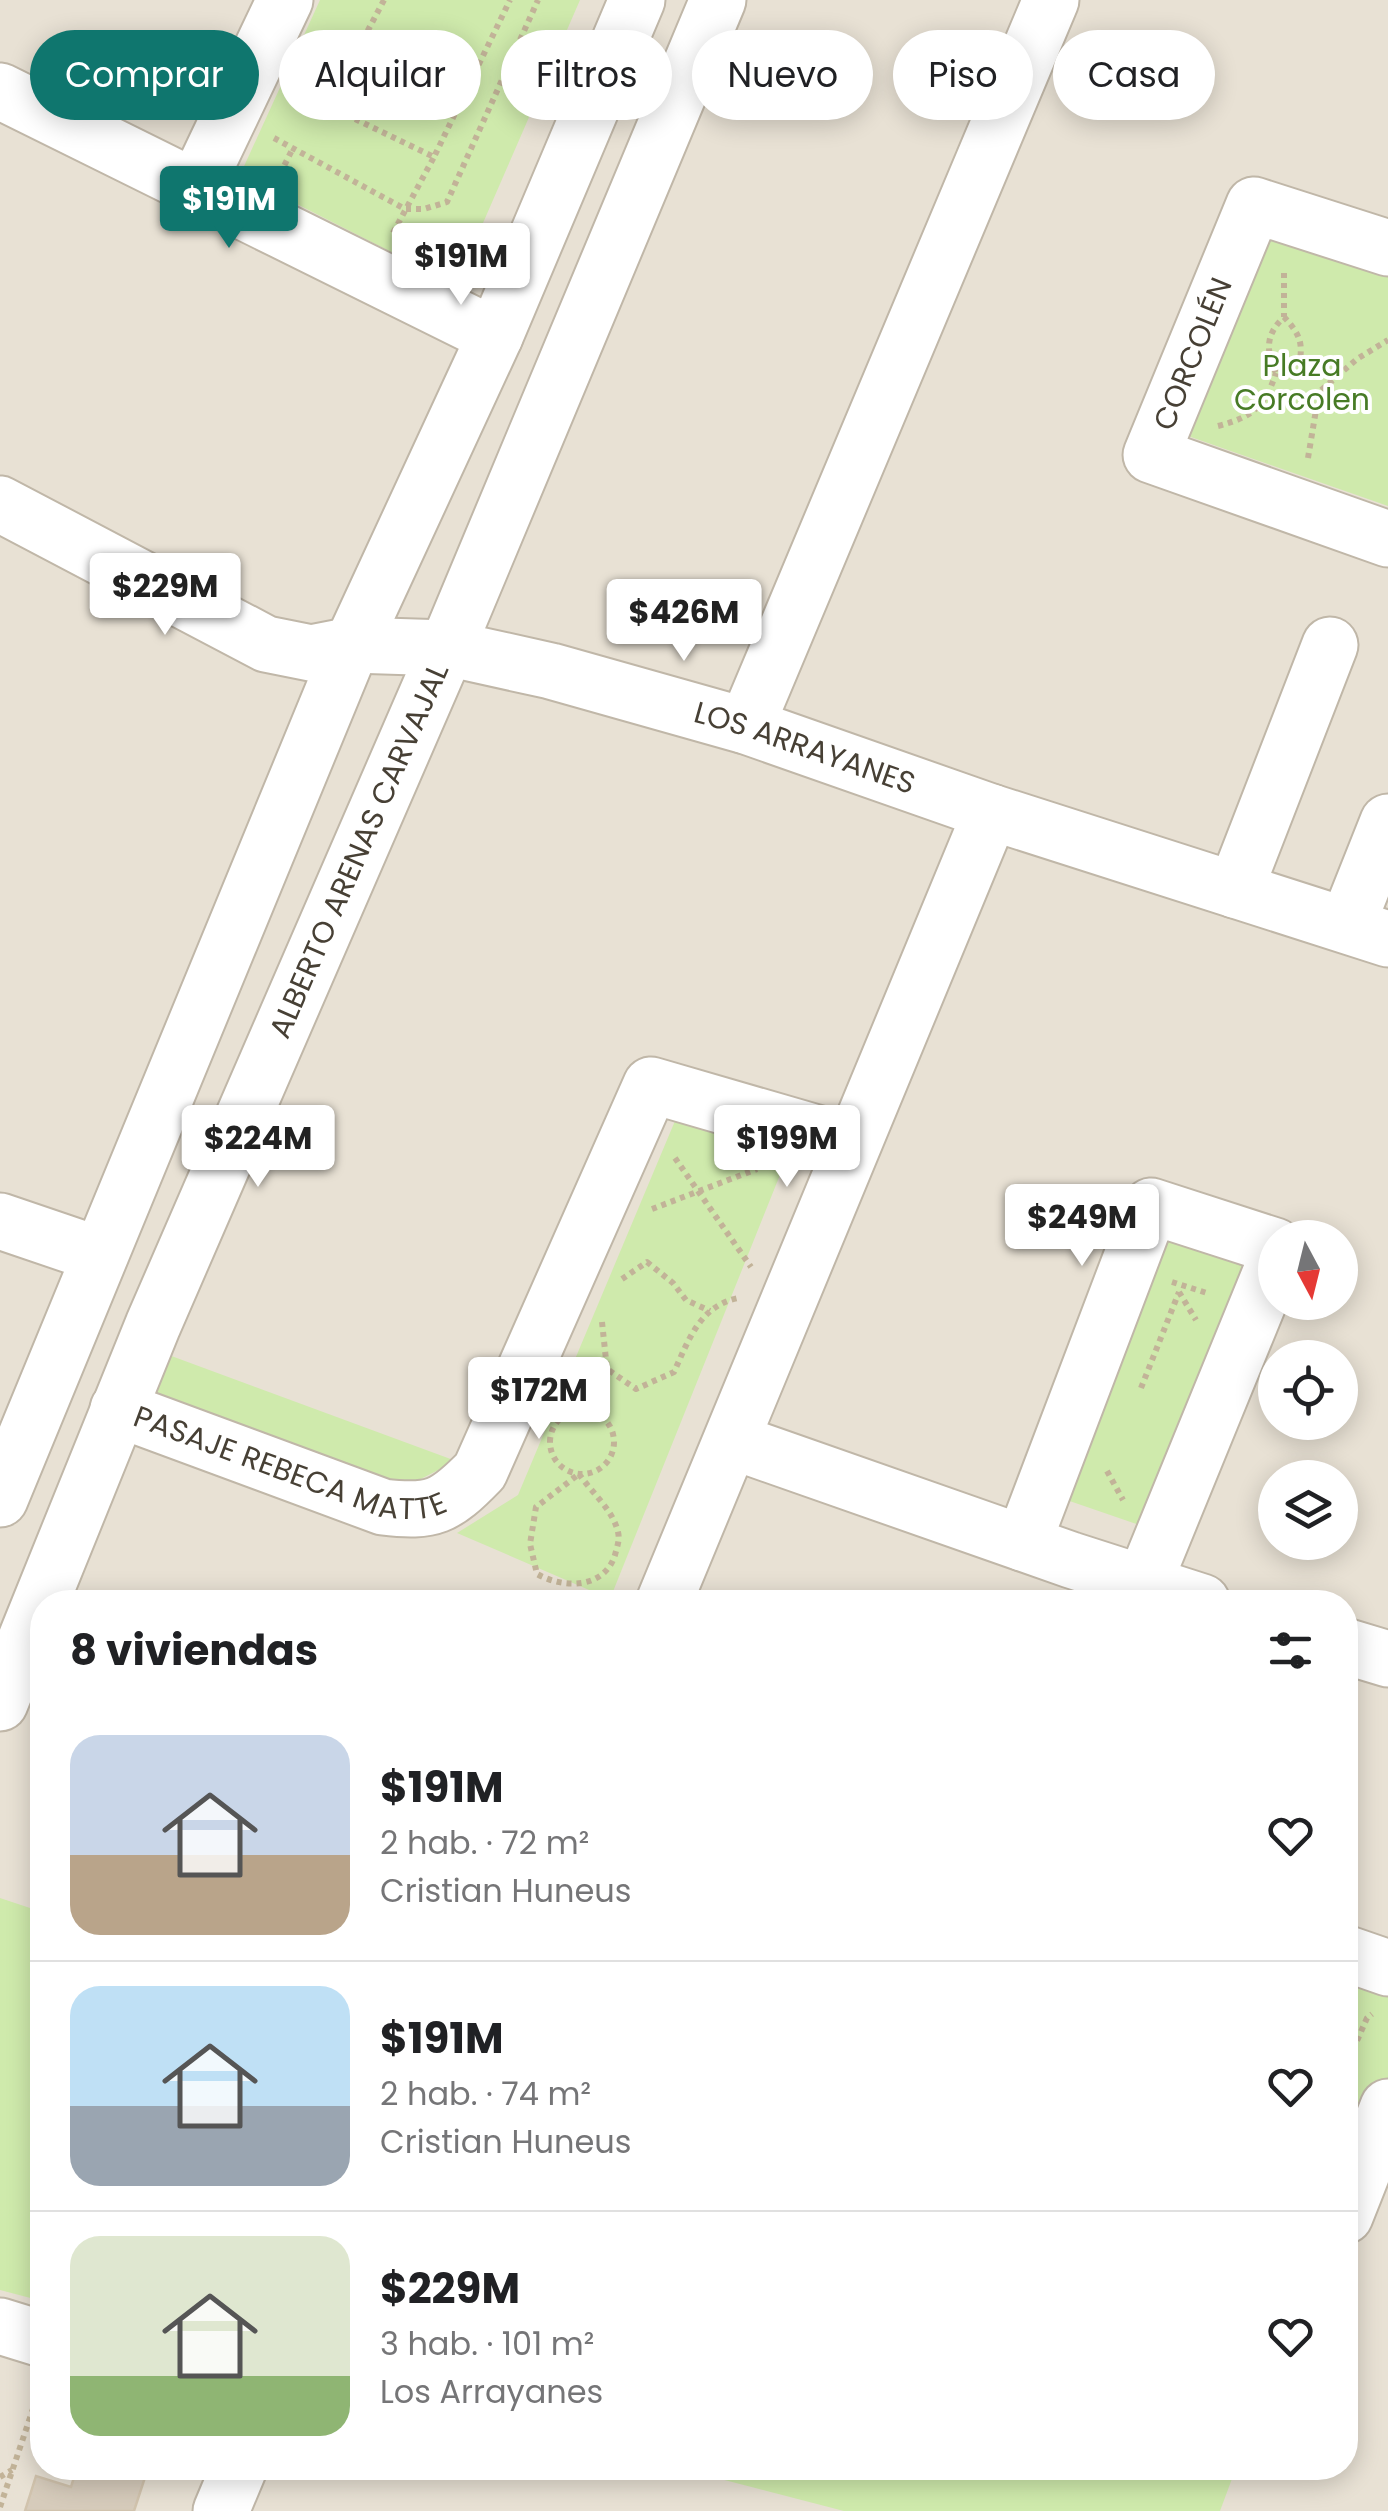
<!DOCTYPE html>
<html lang="es">
<head>
<meta charset="utf-8">
<style>
  :root { --surface:#fff; --page:#f2f2f2; --text:#202124; --muted:#757577; --line:#e0e0e0; --accent:#0f766e }
  body { margin:0; font-family:Poppins,sans-serif; background:var(--page); color:var(--text); height:100vh; display:flex; flex-direction:column; font-size:38px; white-space:nowrap }
  * { box-sizing:border-box; margin:0 }
  p { font-size:32px; color:var(--muted) }
  .icon { flex:none; width:55px; height:55px; fill:none; stroke:currentColor; stroke-width:2; stroke-linecap:round; stroke-linejoin:round }
  .map { position:relative; flex:1; overflow:hidden }
  .drawer { position:absolute; left:30px; top:1590px; width:1328px; height:890px; display:flex; flex-direction:column; background:var(--surface); border-radius:40px; box-shadow:0 5px 25px #0003 }
  .drawer>* { flex:none }
  .hud { position:absolute; left:30px; top:30px; width:1330px; height:90px; display:flex; gap:20px }
  .needle { width:65px; rotate:173deg }
  .tools { position:absolute; left:1258px; top:1220px; display:grid; gap:20px }
  .tools a { display:grid; place-items:center; width:100px; height:100px; border-radius:50%; background:var(--surface); box-shadow:0 5px 25px #0003; font-size:50px }
  .price { position:absolute; translate:-50% -85px; padding:0 22px; border-radius:10px; background:#fff; color:#222; font-size:32px; line-height:65px; filter:drop-shadow(0 2px 5px #0008) }
  .price::after { content:''; position:absolute; left:50%; top:60px; width:30px; height:22px; margin-left:-15px; background:inherit; clip-path:polygon(0 0,100% 0,50% 100%) }
  .price.selected { background:var(--accent); color:#fff }
  ul { padding:0; list-style:none }
  li { display:flex; align-items:center; gap:30px; height:250px; padding:0 40px }
  li+li { border-top:2px solid var(--line) }
  li span { display:grid; place-items:center; flex:none; width:280px; height:200px; border-radius:30px; color:#555 }
  li>.icon { margin-inline-start:auto }
  span .icon { width:120px; height:120px; fill:#fffc; stroke-width:1 }
  li b { font-size:42px }
  h2 { display:flex; justify-content:space-between; align-items:center; height:120px; padding:0 40px; font-size:42px }
  .pill { padding:0 35px; border-radius:45px; background:var(--surface); box-shadow:0 5px 25px #0003; font-size:35px; line-height:90px }
  .pill.selected { background:var(--accent); color:#fff }
  .map>svg:first-child { display:block }
</style>
</head>
<body>
<div class="map">
<svg width="1388" height="2511" viewBox="0 0 1388 2511">
  <rect width="100%" height="100%" fill="#f4efe6"/>
  <path fill="#e8e1d4" fill-rule="evenodd" d="M0 0H1388V2511H0ZM1275 1238H1340V1302H1275ZM1275 1358H1340V1422H1275ZM1275 1478H1340V1542H1275ZM42 1602H1345V2468H42Z"/>
  <path fill="#cfeaac" d="M320 0H580L456 285 240 175Z
    M1280 215 1388 253V506L1188 436Z
    M680 1109 794 1140 610 1599 457 1533 518 1495Z
    M1161 1231 1255 1266 1148 1528 1055 1496Z
    M166 1354 456 1461 405 1487 148 1398Z
    M0 1898 42 1912V2301L0 2290Z
    M1345 1964 1388 1980V2080L1345 2190Z
    M678 2468H1236L1220 2511H844Z"/>
  <path fill="#d6cbbb" stroke="#d1c3ad" stroke-width="2.5" d="M77 2468H163L161 2472 148 2468 134 2511H25L36 2476 71 2487Z"/>
  <g fill="none" stroke-linecap="round" stroke-linejoin="round">
    <defs>
      <g id="minor">
        <path d="M0 91 495 336"/>
        <path d="M196 187 285 0"/>
        <path d="M1388 248 1254 205 1151 455 1388 539"/>
        <path id="s1" d="M0 504 266 644 311 653 352 645 447 648 551 671 746 726 991 812 1388 939"/>
        <path d="M746 726 1051 0"/>
        <path d="M1235 890 1330 645"/>
        <path d="M1347 925 1388 822"/>
        <path d="M0 1221 100 1255"/>
        <path id="s2" d="M118 1409 383 1507C433 1513 445 1507 480 1471L651 1085 851 1143"/>
        <path d="M732 1441 1071 1560 1202 1602"/>
        <path d="M0 1499 352 645 495 336 637 0"/>
        <path d="M1023 1543 1151 1206 1275 1246"/>
        <path d="M664 1602 991 812"/>
        <path d="M1136 1602 1275 1262"/>
        <path d="M1345 1646 1388 1659"/>
        <path id="s3" d="M0 1703 153 1325 447 648 718 0"/>
        <path d="M1345 1953 1388 1968"/>
        <path d="M1345 2216 1388 2107"/>
        <path d="M0 2326 42 2339"/>
        <path d="M221 2511 239 2468"/>
      </g>
    </defs>
    <use href="#minor" stroke="#c0b7a8" stroke-width="59"/>
    <path stroke="#c2b398" stroke-width="6" stroke-dasharray="5 5" stroke-linecap="butt" d="M384 0 328 106 434 157 510 0
      M310 57 345 73
      M274 138 405 209H424L447 202 538 0
      M280 174 293 148
      M393 233 434 157
      M1284 273V317C1265 335 1266 351 1276 373L1298 368C1304 345 1301 335 1284 317
      M1218 426C1253 417 1265 406 1276 373
      M1308 458 1319 392 1357 359 1388 340
      M675 1158 751 1267
      M652 1209 757 1169
      M622 1279 647 1262 673 1283 686 1300 710 1311
      M1172 1282 1207 1293
      M1179 1292 1196 1320
      M602 1322 607 1369 636 1389 674 1372C689 1339 700 1306 738 1298
      M1141 1388 1179 1292
      M550 1442a32 32 0 1 1 64 0a32 32 0 1 1-64 0Z
      M1107 1471 1123 1500
      M579 1474C592 1493 613 1510 618 1532 620 1540 617 1547 615 1555 604 1589 564 1589 537 1574L530 1544 536 1507Z
      M1345 2068 1367 2018 1372 2014
      M0 2477 12 2470
      M0 2507 40 2388"/>
    <use href="#minor" stroke="#fff" stroke-width="55"/>
  </g>
  <g text-anchor="middle" stroke-width="8" stroke-linejoin="round" paint-order="stroke">
    <g font-size="30" fill="#474035" stroke="#fff">
      <text transform="translate(1193 354) rotate(-68)" y="10">CORCOLÉN</text>
      <text dy="10" stroke="none"><textPath href="#s1" startOffset="855">LOS ARRAYANES</textPath></text>
      <text dy="10" stroke="none"><textPath href="#s3" startOffset="925">ALBERTO ARENAS CARVAJAL</textPath></text>
      <text dy="10" stroke="none"><textPath href="#s2" startOffset="182">PASAJE REBECA MATTE</textPath></text>
    </g>
    <g font-size="30" fill="#477b25" stroke="#fff">
      <text x="1302" y="376">Plaza<tspan x="1302" dy="34">Corcolen</tspan></text>
    </g>
  </g>
</svg>
<div class="tools">
<a><svg class="needle" viewBox="-14 -14 28 28"><path d="M0-13l5 13h-10z" fill="#e53935"/><path d="M0 13l5-13h-10z" fill="#757577"/></svg></a>
<a><svg class="icon" aria-label="locate" viewBox="0 0 24 24"><circle cx="12" cy="12" r="6"/><path d="M12 2v4M12 18v4M2 12h4M18 12h4"/></svg></a>
<a><svg class="icon" aria-label="layers" viewBox="0 0 24 24"><path d="M12 4l9 5-9 5-9-5zM3 14l9 5 9-5"/></svg></a>
</div>
<b class="price selected" style="left:229px;top:251px">$191M</b>
<b class="price" style="left:461px;top:308px">$191M</b>
<b class="price" style="left:165px;top:638px">$229M</b>
<b class="price" style="left:684px;top:664px">$426M</b>
<b class="price" style="left:258px;top:1190px">$224M</b>
<b class="price" style="left:787px;top:1190px">$199M</b>
<b class="price" style="left:1082px;top:1269px">$249M</b>
<b class="price" style="left:539px;top:1442px">$172M</b>
<div class="hud">
<a class="pill selected">Comprar</a>
<a class="pill">Alquilar</a>
<a class="pill">Filtros</a>
<a class="pill">Nuevo</a>
<a class="pill">Piso</a>
<a class="pill">Casa</a>
</div>
<section class="drawer">
<h2>8 viviendas<svg class="icon" aria-label="filters" viewBox="0 0 24 24"><path d="M4 7h16M4 17h16"/><circle cx="9" cy="7" r="2"/><circle cx="15" cy="17" r="2"/></svg></h2>
<ul>
<li><span style="background:linear-gradient(#c9d6e8 60%,#b9a48a 0)"><svg class="icon" aria-label="home" viewBox="0 0 24 24"><path d="M3 11l9-7 9 7M6 9v11h12V9"/></svg></span><div><b>$191M</b><p>2 hab. · 72 m²</p><p>Cristian Huneus</p></div><svg class="icon" aria-label="heart" viewBox="0 0 24 24"><path d="M12 20l-8-8c-3-5 5-10 8-4 3-6 11-1 8 4z"/></svg></li>
<li><span style="background:linear-gradient(#bfe0f5 60%,#9aa5b1 0)"><svg class="icon" aria-label="home" viewBox="0 0 24 24"><path d="M3 11l9-7 9 7M6 9v11h12V9"/></svg></span><div><b>$191M</b><p>2 hab. · 74 m²</p><p>Cristian Huneus</p></div><svg class="icon" aria-label="heart" viewBox="0 0 24 24"><path d="M12 20l-8-8c-3-5 5-10 8-4 3-6 11-1 8 4z"/></svg></li>
<li><span style="background:linear-gradient(#dfe7d0 70%,#8fb573 0)"><svg class="icon" aria-label="home" viewBox="0 0 24 24"><path d="M3 11l9-7 9 7M6 9v11h12V9"/></svg></span><div><b>$229M</b><p>3 hab. · 101 m²</p><p>Los Arrayanes</p></div><svg class="icon" aria-label="heart" viewBox="0 0 24 24"><path d="M12 20l-8-8c-3-5 5-10 8-4 3-6 11-1 8 4z"/></svg></li>
</ul>
</section>
</div>
</body>
</html>
